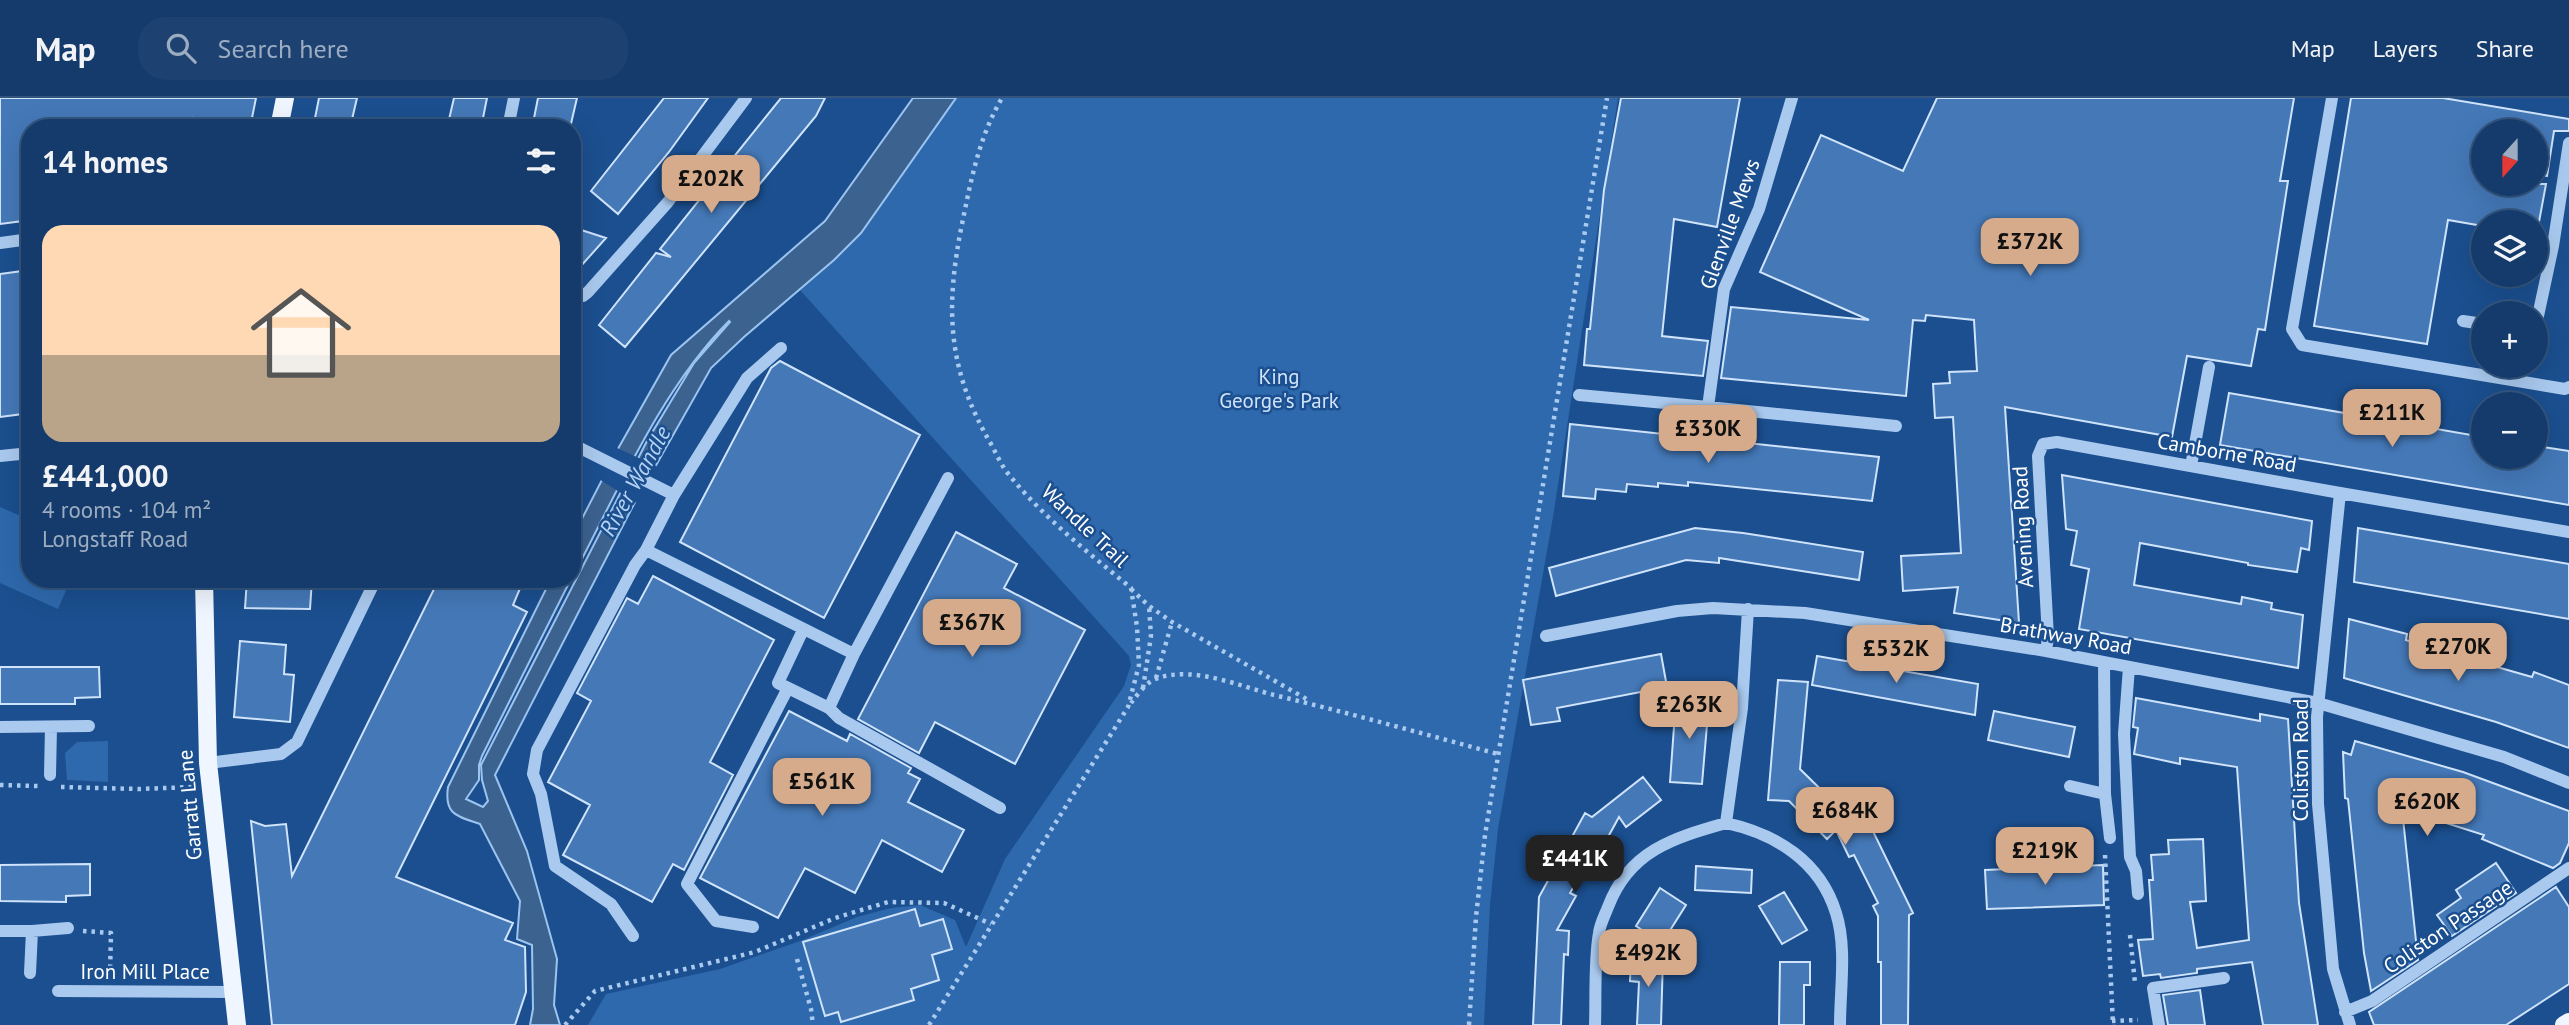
<!DOCTYPE html>
<html lang="en">
<head>
<meta charset="utf-8">
<style>
  :root { --surface:#143b6b; --page:#1d4271; --text:#f1f3f6; --muted:#9dadc1; --line:#33557e; --accent:#d6ab8b }
  body { margin:0; font-family:"PT Sans",sans-serif; background:var(--page); color:var(--text); height:100vh; display:flex; flex-direction:column; font-size:26px; white-space:nowrap }
  * { box-sizing:border-box; margin:0 }
  p { font-size:23px; color:var(--muted) }
  .icon { flex:none; width:38px; height:38px; fill:none; stroke:currentColor; stroke-width:2; stroke-linecap:round; stroke-linejoin:round }
  .map { position:relative; flex:1; overflow:hidden }
  .sheet { position:absolute; left:21px; top:21px; width:560px; height:469px; display:flex; flex-direction:column; background:var(--surface); border-radius:28px; box-shadow:0 7px 28px #0002,0 0 0 2px var(--line) }
  .sheet>* { flex:none }
  .needle { width:46px; rotate:201deg }
  .tools { position:absolute; left:2471px; top:21px; display:grid; gap:14px }
  .tools a { display:grid; place-items:center; width:77px; height:77px; border-radius:50%; background:var(--surface); box-shadow:0 7px 28px #0002,0 0 0 2px var(--line); font-size:35px }
  .price { position:absolute; translate:-50% -60px; padding:0 16px; border-radius:14px; background:var(--accent); color:#111; font-size:23px; line-height:46px; filter:drop-shadow(0 2px 4px #0008) }
  .price::after { content:''; position:absolute; left:50%; top:42px; width:21px; height:16px; margin-left:-10px; background:inherit; clip-path:polygon(0 0,100% 0,50% 100%) }
  .price.on { background:#222; color:#fff }
  ul { padding:0; list-style:none }
  li { display:grid; align-content:center; gap:14px; height:371px; padding:0 21px }
  li span { display:grid; place-items:center; height:217px; border-radius:21px; color:#555 }
  li>.icon { margin-inline-start:auto }
  span .icon { width:126px; height:126px; fill:#fffc; stroke-width:1 }
  li b { font-size:30px }
  h2 { display:flex; justify-content:space-between; align-items:center; height:84px; padding:0 21px; font-size:30px }
  header { display:flex; align-items:center; gap:42px; box-sizing:border-box; height:98px; padding:0 35px; background:var(--surface); border-bottom:2px solid var(--line) }
  header strong { font-size:33px }
  nav { display:flex; gap:38px; margin-inline-start:auto; font-size:24px }
  .search { width:490px; height:63px; background:var(--page); display:flex; align-items:center; gap:18px; box-sizing:border-box; padding:0 24px; border-radius:28px; color:var(--muted); font-size:26px }
  .map>svg:first-child { display:block }
</style>
</head>
<body>
<header>
<strong>Map</strong>
<div class="search"><svg class="icon" aria-label="search" viewBox="0 0 24 24"><circle cx="10" cy="10" r="6"/><path d="M15 15l6 6"/></svg>Search here</div>
<nav><a>Map</a><a>Layers</a><a>Share</a></nav>
</header>
<div class="map">
<svg width="2569" height="927" viewBox="0 0 2569 927">
  <rect width="100%" height="100%" fill="#1b4f8f"/>
  <path fill="#2e69ad" d="M956 0H1618L1553 419 1498 731 1490 807 1484 927H588L606 896 720 871 800 843 857 819 891 810 920 807 955 822 966 849 1005 761 1124 588 1131 567 1129 558 800 192 861 135Z
    M0 409 30 422V481H71L58 511 0 485Z
    M108 643V684L67 682 65 655 77 644Z"/>
  <path fill="#3c6290" stroke="#9cc4f0" stroke-width="2" d="M913 0H956L861 135 834 162 744 239 711 270 633 408 495 677 527 753 557 861 554 907 560 927H530L533 911 532 847 517 841 520 803 480 726C457 718 444 717 448 689L551 481H571L482 658 479 667V682L466 701 483 709 488 703 482 682 481 667 647 343 694 265 730 224 729 223C661 291 617 395 572 480V440L619 349 671 257 825 123Z"/>
  <path fill="#1b4f8f" d="M615 349 658 369 638 406 599 381Z"/>
  <path fill="#4478b7" stroke="#cfe3fa" stroke-width="2" d="M0 0H256L250 30H190L192 20 118 30H30V122L0 126Z
    M319 0H357L350 30H313Z
    M454 0H487L481 30H447Z
    M538 0H577L570 30H532Z
    M664 0H708L669 54 618 116 591 93Z
    M781 0H825L816 18 625 249 599 227 656 155 671 159 660 151Z
    M1621 0H1740L1717 129 1674 121 1662 238 1708 243 1703 278 1584 267 1587 231H1590L1604 92Z
    M1937 0H2294L2280 83H2288L2265 232 2258 231 2251 268 2187 258 2172 339 2005 309 2019 525 1954 515 1958 489 1903 493 1901 458 1961 455 1953 319 1935 320 1933 286 1950 285 1949 274 1977 273 1974 222 1926 217 1925 223 1913 222 1906 298 1721 280 1731 209 1869 222 1760 174 1821 37 1903 73Z
    M2351 0H2443L2569 21V33H2554L2547 78 2536 77V33H2483V86H2546L2539 124H2483V128L2448 122 2427 246 2314 228Z
    M572 129 606 140 572 178Z
    M30 172V315L0 319V176Z
    M780 263 920 337 824 520 680 444 771 270Z
    M2229 295 2483 339V359H2536V348L2569 353V407L2220 347Z
    M1570 326 1879 359 1872 403 1688 384V388L1658 385V389L1627 386 1626 394 1596 391 1595 401 1563 398Z
    M2062 377 2312 423 2309 452 2301 450 2297 474 2248 467V465L2140 445 2134 487 2241 506 2242 499 2272 505 2271 511 2303 517 2298 570 2079 531 2089 471 2071 467 2077 433 2066 431Z
    M1695 430 1743 435 1863 454 1859 482 1719 460V465L1686 462 1556 498 1549 470Z
    M2358 430 2569 466V521L2354 484Z
    M956 434 1017 466 1004 490 1085 532 1015 666 935 624 919 655 858 621Z
    M653 478 774 542 710 664 733 677 684 772 673 766 652 804 563 757 590 707 548 684 591 603 577 595 627 500 638 506Z
    M247 481H312L310 511 245 510Z
    M439 481H524L513 507 527 514 396 779 513 825 505 842 525 849 526 894 515 927H272L251 723 265 728 286 726 292 778Z
    M2349 521 2407 536 2406 542 2441 553 2532 579 2534 574 2569 587V650L2496 624 2344 580Z
    M240 543 286 547 284 576 294 577 290 624 234 619Z
    M1661 556 1667 589 1557 610 1560 623 1531 627 1523 582Z
    M1817 558 1978 586 1975 617 1812 587Z
    M0 569H99L100 599 75 600V606H0Z
    M1778 582 1808 584 1800 671 1859 729 1869 725 1913 815 1909 817 1908 927H1881V864H1878V818L1873 808 1878 805 1854 757 1849 759 1836 732 1827 741 1789 703 1768 702Z
    M2136 600 2260 623V616L2288 621 2299 805 2318 927H2263L2252 864 2197 871V875L2161 880 2160 876 2143 878 2138 842 2153 841 2149 782H2153L2151 757 2169 756 2168 742 2203 741 2206 803 2190 804 2197 850 2249 842 2237 669 2180 660V666L2134 656 2138 630 2133 629Z
    M1676 601 1709 603 1702 686 1670 684Z
    M789 613 847 643 850 636 911 670 908 675 920 681 908 704 964 732 942 774 882 742 855 795 805 770 778 820 700 780Z
    M1994 613 2075 629 2069 659 1988 642Z
    M2355 643 2463 674 2569 713V745L2560 765 2553 770 2482 741 2484 737 2402 711 2418 862 2371 893 2364 855 2348 701 2345 700 2343 654 2351 657Z
    M1643 679 1661 702 1626 729 1619 719 1602 750 1597 747 1570 795 1576 798 1557 832 1569 833 1568 857 1564 856 1561 927H1533L1539 799 1585 715 1592 719Z
    M2496 765 2516 795 2452 838 2437 817 2461 800 2456 792Z
    M90 766V797L66 798V804L0 803V767Z
    M2103 767 2104 807 1987 811 1985 772Z
    M1696 768 1752 772 1751 795 1695 792Z
    M2556 789 2569 809V886L2506 927H2374L2369 914Z
    M1660 790 1686 807 1662 845 1636 828Z
    M1784 794 1807 832 1782 846 1759 808Z
    M915 811 920 828 943 821 952 851 932 857 939 882 911 891 914 902 841 924 838 914 825 918 803 844Z
    M1631 859 1663 860 1661 927H1637L1639 884 1630 883Z
    M1780 864H1810V887H1804V927H1779Z
    M2200 892 2205 927H2168L2163 897Z"/>
  <g fill="none" stroke-linecap="round" stroke-linejoin="round">
    <path stroke="#a9c9ee" stroke-width="4.5" stroke-dasharray="3.5 5" stroke-linecap="butt" d="M1131 491 1149 508 1172 524 1310 603
      M1156 580 1172 524
      M1143 590 1151 538 1149 508
      M1131 605C1138 596 1147 583 1158 580 1194 568 1240 588 1274 597 1349 615 1424 636 1498 656
      M0 687 38 688
      M61 689 138 691 192 689
      M2105 757 2113 927
      M83 833 111 835 110 875
      M2130 837 2135 885
      M797 861 811 911 813 927
      M2112 923 2138 922
      M565 927 595 893 755 854 835 820 888 804 944 805 991 826
      M929 927 1128 609 1139 567 1137 529 1131 490C1089 455 1045 421 1010 378 1002 369 997 357 991 346 947 271 945 210 962 126 971 82 979 39 1002 0
      M1469 927 1476 819 1485 737 1607 0"/>
    <path stroke="#a9c9ee" stroke-width="12" d="M2332 0 2292 231 2302 247 2565 291 2569 289
      M508 30 514 0
      M0 145 30 141
      M572 195 583 198 588 194 668 104 746 0
      M2536 219 2538 218 2553 148 2569 45
      M2463 223 2483 226
      M1579 297 1708 309 1724 191 1759 111 1792 0
      M1708 309 1896 328
      M572 346 674 397 646 452 854 556 829 610 778 585 803 532
      M0 358 30 355
      M2191 368 2209 269
      M2340 395 2317 619 2318 706 2333 871 2350 927
      M674 397 747 280 781 250
      M1546 538 1677 513 1713 510 1805 515 2046 553 2318 605 2504 659 2569 685
      M2046 553 2048 539 2038 358 2043 346 2057 344 2340 395 2569 434
      M854 556 948 380
      M2104 564 2105 696 2110 740
      M2129 569 2124 636 2130 759 2136 773 2138 796
      M829 610 839 620 1000 710
      M0 629 89 628
      M208 665 281 656 297 644 376 481
      M50 677 51 629
      M2070 688 2105 696
      M1726 725C1776 736 1820 763 1836 815 1847 849 1840 892 1840 927
      M753 829 716 823 687 786 788 590
      M0 833H32L68 830
      M633 838 611 806 555 768 541 696 533 676 537 652 635 467 646 452
      M30 875 32 833
      M58 893 232 894
      M2345 914 2372 903 2569 770
      M1595 927C1596 898 1594 863 1599 835 1600 826 1605 817 1608 809 1629 753 1673 740 1726 725L1742 610 1748 511
      M2159 927 2153 890 2224 880"/>
    <path stroke="#f0f6ff" stroke-width="18" d="M279 30 285 0
      M204 481 208 665 237 927
      M2564 927 2569 924"/>
  </g>
  <g text-anchor="middle" stroke-width="5" stroke-linejoin="round" paint-order="stroke">
    <g font-size="21" fill="#fff" stroke="#1b4f8f">
      <text transform="translate(1730 126) rotate(-70)" y="7">Glenville Mews</text>
      <text transform="translate(2227 355) rotate(10)" y="7">Camborne Road</text>
      <text transform="translate(1085 428) rotate(43)" y="7">Wandle Trail</text>
      <text transform="translate(2023 429) rotate(-93)" y="7">Avening Road</text>
      <text transform="translate(2066 538) rotate(10)" y="7">Brathway Road</text>
      <text transform="translate(2301 662) rotate(-90)" y="7">Coliston Road</text>
      <text transform="translate(190 707) rotate(-95)" y="7">Garratt Lane</text>
      <text transform="translate(2448 829) rotate(-34)" y="7">Coliston Passage</text>
      <text x="145" y="881">Iron Mill Place</text>
    </g>
    <g font-size="21" fill="#cfe3fa" stroke="#1b4f8f">
      <text x="1279" y="286">King<tspan x="1279" dy="24">George's Park</tspan></text>
    </g>
    <g font-size="23" font-style="italic" fill="#b5d3f5" stroke="#1b4f8f">
      <text transform="translate(635 383) rotate(-61)" y="8">River Wandle</text>
    </g>
  </g>
</svg>
<div class="tools">
<a><svg class="needle" viewBox="-14 -14 28 28"><path d="M0-13l5 13h-10z" fill="#e53935"/><path d="M0 13l5-13h-10z" fill="#9dadc1"/></svg></a>
<a><svg class="icon" aria-label="layers" viewBox="0 0 24 24"><path d="M12 4l9 5-9 5-9-5zM3 14l9 5 9-5"/></svg></a>
<a>+</a>
<a>−</a>
</div>
<b class="price" style="left:711px;top:117px">£202K</b>
<b class="price" style="left:2030px;top:180px">£372K</b>
<b class="price" style="left:2392px;top:351px">£211K</b>
<b class="price" style="left:1708px;top:367px">£330K</b>
<b class="price" style="left:972px;top:561px">£367K</b>
<b class="price" style="left:2458px;top:585px">£270K</b>
<b class="price" style="left:1896px;top:587px">£532K</b>
<b class="price" style="left:1689px;top:643px">£263K</b>
<b class="price" style="left:822px;top:720px">£561K</b>
<b class="price" style="left:2427px;top:740px">£620K</b>
<b class="price" style="left:1845px;top:749px">£684K</b>
<b class="price" style="left:2045px;top:789px">£219K</b>
<b class="price on" style="left:1575px;top:797px">£441K</b>
<b class="price" style="left:1648px;top:891px">£492K</b>
<section class="sheet">
<h2>14 homes<svg class="icon" aria-label="filters" viewBox="0 0 24 24"><path d="M4 7h16M4 17h16"/><circle cx="9" cy="7" r="2"/><circle cx="15" cy="17" r="2"/></svg></h2>
<ul>
<li><span style="background:linear-gradient(#ffd9b3 60%,#b9a48a 0)"><svg class="icon" aria-label="home" viewBox="0 0 24 24"><path d="M3 11l9-7 9 7M6 9v11h12V9"/></svg></span><div><b>£441,000</b><p>4 rooms · 104 m²</p><p>Longstaff Road</p></div></li>
</ul>
</section>
</div>
</body>
</html>
